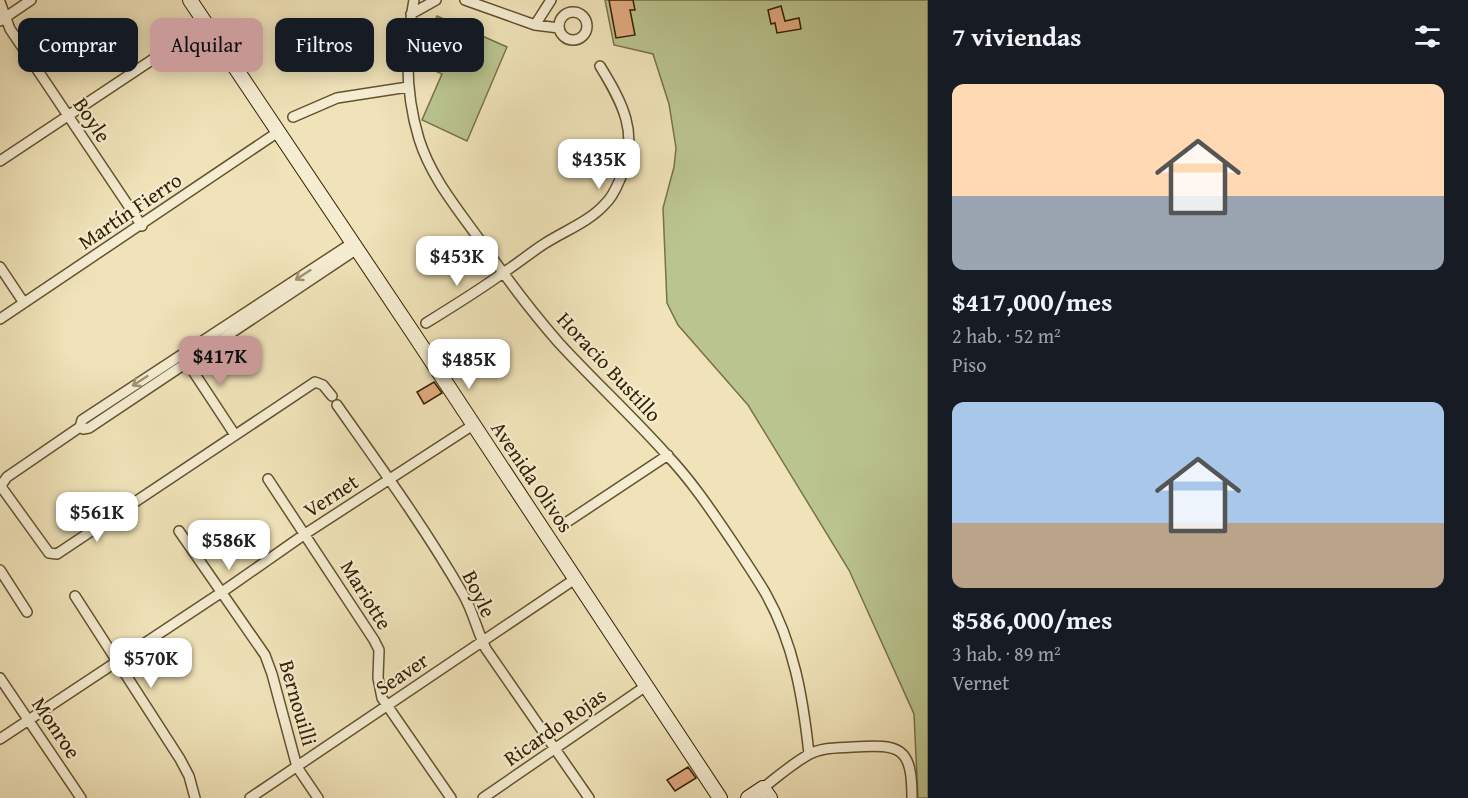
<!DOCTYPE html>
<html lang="es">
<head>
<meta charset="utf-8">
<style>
  :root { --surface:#171b24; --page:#242831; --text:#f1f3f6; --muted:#9ea1a6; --accent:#c59692 }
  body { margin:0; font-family:"Gentium Book Plus",serif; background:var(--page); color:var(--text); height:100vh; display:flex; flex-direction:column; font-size:22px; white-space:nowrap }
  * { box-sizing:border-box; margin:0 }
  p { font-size:20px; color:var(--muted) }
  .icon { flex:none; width:33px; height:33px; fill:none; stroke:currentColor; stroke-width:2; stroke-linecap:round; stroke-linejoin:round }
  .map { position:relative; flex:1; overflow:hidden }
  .sheet { display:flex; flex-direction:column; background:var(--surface); width:540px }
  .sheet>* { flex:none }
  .top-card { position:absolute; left:18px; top:18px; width:570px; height:54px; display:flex; gap:12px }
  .price { position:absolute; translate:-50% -51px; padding:0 14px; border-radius:12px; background:#fff; color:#222; font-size:20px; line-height:39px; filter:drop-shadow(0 2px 3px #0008) }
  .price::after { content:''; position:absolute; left:50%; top:36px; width:18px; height:14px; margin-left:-9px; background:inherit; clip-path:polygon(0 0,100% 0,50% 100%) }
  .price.on { background:var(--accent); color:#111 }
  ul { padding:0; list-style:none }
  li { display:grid; align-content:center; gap:12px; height:318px; padding:0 24px }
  li span { display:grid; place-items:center; height:186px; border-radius:12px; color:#555 }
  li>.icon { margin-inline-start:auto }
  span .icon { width:108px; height:108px; fill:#fffc; stroke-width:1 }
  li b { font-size:26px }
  h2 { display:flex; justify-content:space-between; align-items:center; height:72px; padding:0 24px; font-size:26px }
  .tag { padding:0 21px; border-radius:12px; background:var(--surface); box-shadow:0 3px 15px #0003; font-size:21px; line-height:54px }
  .tag.on { background:var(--accent); color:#111 }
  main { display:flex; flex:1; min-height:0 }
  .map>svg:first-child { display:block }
</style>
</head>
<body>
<main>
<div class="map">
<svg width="928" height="798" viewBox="0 0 928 798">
  <rect width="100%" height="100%" fill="#f0e3b9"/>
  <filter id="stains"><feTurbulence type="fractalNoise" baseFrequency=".00333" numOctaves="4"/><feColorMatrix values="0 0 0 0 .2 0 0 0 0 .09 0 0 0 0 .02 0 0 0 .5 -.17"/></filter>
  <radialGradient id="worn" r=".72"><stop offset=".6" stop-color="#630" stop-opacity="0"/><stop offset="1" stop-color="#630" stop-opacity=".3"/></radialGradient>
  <path fill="#bac48f" stroke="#787248" stroke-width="1.5" d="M605 0H928V798H918L914 714 849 570 748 405 678 325 667 303 663 208 674 167 676 148 669 104 653 54 614 45Z
    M437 16 507 47 467 141 422 120 442 74 416 62Z"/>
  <path fill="#e1aa7e" stroke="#352101" stroke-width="1.5" d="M609 0H633L635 10H630L635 35 616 38Z
    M781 6 785 21 799 18 801 29 777 33 775 23 771 24 768 10Z
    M434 382 442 393 424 404 417 392Z
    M688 767 696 778 675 791 667 780Z"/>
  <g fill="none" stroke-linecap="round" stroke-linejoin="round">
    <defs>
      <path id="street" d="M414 0C405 47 405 93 419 139 431 177 456 207 479 239 504 275 530 310 559 343 594 381 632 416 666 454 692 481 713 513 734 544 745 561 756 577 766 594 794 644 803 698 809 754
        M465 0 535 25 559 28
        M0 2 10 29 142 226
        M559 26a14 14 0 1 1 28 0a14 14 0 1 1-28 0Z
        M411 14 436 0
        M0 21 31 0
        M535 25 551 0
        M293 117 337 98 408 87
        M0 161 206 24
        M352 243 82 420 80 427 83 429 89 428 357 249
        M0 267 24 303
        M0 319 278 132
        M426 323C452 307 478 291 503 273 517 264 530 253 544 244 564 231 589 222 605 204 613 197 617 186 621 177 640 134 622 102 600 66
        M185 359 235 435
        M337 405C380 466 425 528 463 594 473 611 477 631 486 649L589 798
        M80 427 7 477 2 484V488L49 553 57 554 315 382 323 385 332 396
        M268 479 374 640 379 650 378 678 382 698 451 798
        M567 522 668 455
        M179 531 265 655 272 674 297 767 318 798
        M0 570 27 612
        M75 596 180 759 189 776 195 798
        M0 678 81 798
        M0 739 222 592 305 534 473 425
        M763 788C777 777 792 764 808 755 821 747 838 748 853 747 901 744 912 747 912 798
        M250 798 575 579
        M483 798 646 686"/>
      <path id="secondary" d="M190 0 413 333 720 798
        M748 798 763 788 770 798"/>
    </defs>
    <use href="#street" stroke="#64522f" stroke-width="12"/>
    <use href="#secondary" stroke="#352101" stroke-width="16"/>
    <use href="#street" stroke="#f5edd2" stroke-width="9"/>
    <use href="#secondary" stroke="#f5edd2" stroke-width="14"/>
  </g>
  <defs><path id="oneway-shaft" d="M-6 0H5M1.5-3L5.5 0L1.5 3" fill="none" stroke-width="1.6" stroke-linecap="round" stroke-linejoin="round" transform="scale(1.5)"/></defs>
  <g stroke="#9f9174">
    <use href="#oneway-shaft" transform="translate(303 275) rotate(147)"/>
    <use href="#oneway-shaft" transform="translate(140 381) rotate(147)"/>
  </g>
  <g text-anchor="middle" stroke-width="4.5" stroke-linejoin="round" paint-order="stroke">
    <g font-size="21" fill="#352101" stroke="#f5edd2">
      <text transform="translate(92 120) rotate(56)" y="7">Boyle</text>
      <text transform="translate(130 211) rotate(-34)" y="7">Martín Fierro</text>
      <text transform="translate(609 367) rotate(47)" y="7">Horacio Bustillo</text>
      <text transform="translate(532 477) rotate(56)" y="7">Avenida Olivos</text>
      <text transform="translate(331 496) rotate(-33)" y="7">Vernet</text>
      <text transform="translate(479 594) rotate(64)" y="7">Boyle</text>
      <text transform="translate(366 595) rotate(58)" y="7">Mariotte</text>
      <text transform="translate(402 674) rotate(-34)" y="7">Seaver</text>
      <text transform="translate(298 703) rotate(74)" y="7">Bernouilli</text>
      <text transform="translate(555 727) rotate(-35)" y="7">Ricardo Rojas</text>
      <text transform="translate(56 728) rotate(56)" y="7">Monroe</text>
    </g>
  </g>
  <rect width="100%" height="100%" filter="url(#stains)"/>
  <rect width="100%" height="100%" fill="url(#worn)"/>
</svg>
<b class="price" style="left:599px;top:190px">$435K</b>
<b class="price" style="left:457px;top:287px">$453K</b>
<b class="price on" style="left:220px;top:387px">$417K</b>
<b class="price" style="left:469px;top:390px">$485K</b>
<b class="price" style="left:97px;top:543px">$561K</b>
<b class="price" style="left:229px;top:571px">$586K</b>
<b class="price" style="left:151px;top:689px">$570K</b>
<div class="top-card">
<a class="tag">Comprar</a>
<a class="tag on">Alquilar</a>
<a class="tag">Filtros</a>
<a class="tag">Nuevo</a>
</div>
</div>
<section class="sheet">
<h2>7 viviendas<svg class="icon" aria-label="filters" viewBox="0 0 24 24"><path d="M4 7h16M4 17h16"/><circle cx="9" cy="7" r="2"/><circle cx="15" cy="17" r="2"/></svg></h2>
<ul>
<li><span style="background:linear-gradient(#ffd9b3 60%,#9aa5b1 0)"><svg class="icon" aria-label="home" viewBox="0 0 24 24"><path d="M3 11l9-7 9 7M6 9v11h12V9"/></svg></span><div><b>$417,000/mes</b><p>2 hab. · 52 m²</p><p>Piso</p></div></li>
<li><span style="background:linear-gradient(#a9c7e8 65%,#b9a48a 0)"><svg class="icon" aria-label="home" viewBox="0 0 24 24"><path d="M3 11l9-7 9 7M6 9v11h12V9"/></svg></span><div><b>$586,000/mes</b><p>3 hab. · 89 m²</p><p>Vernet</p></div></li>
</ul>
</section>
</main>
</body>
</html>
